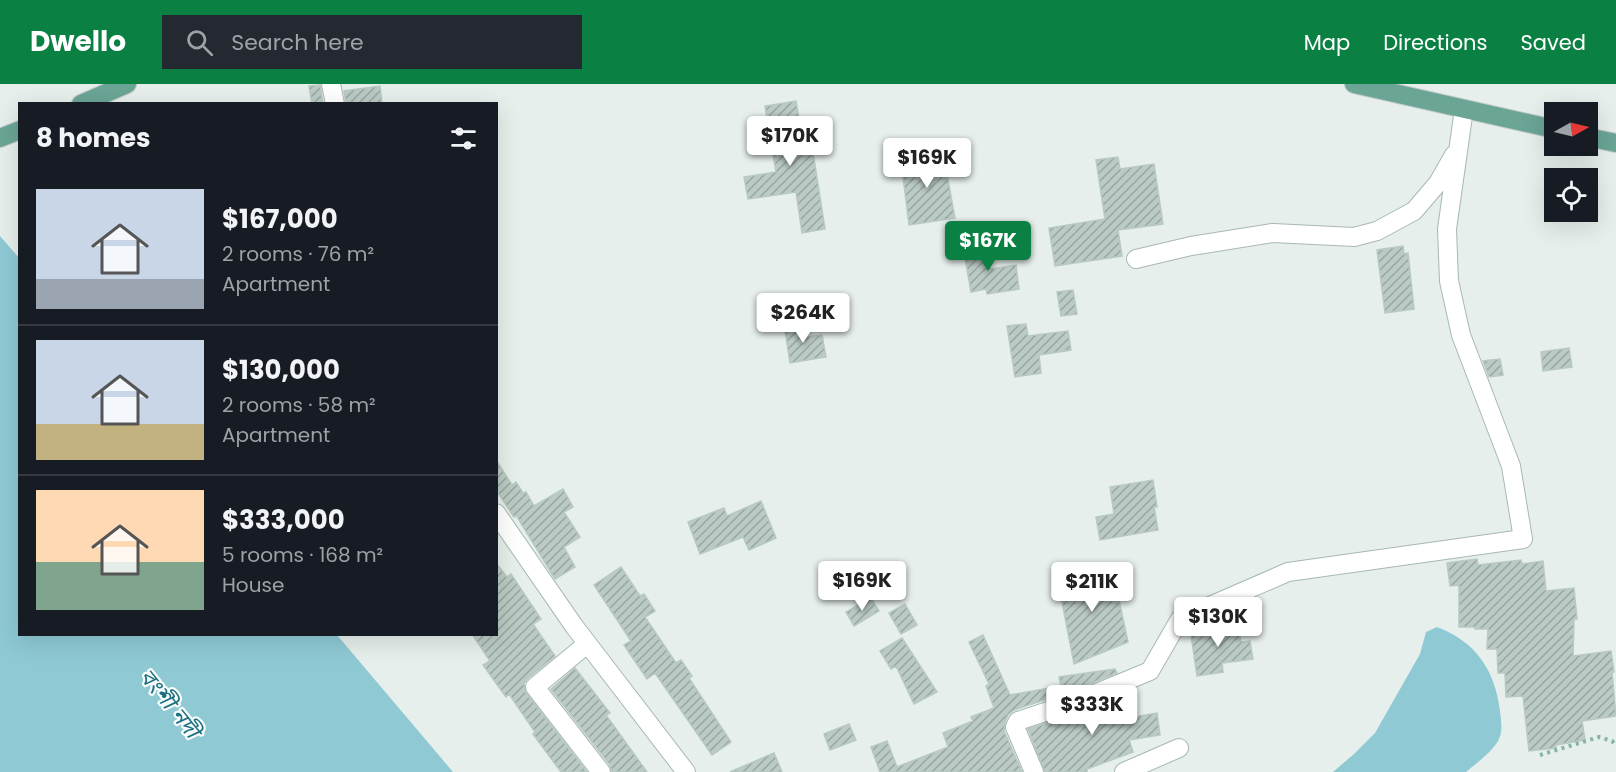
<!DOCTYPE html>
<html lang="en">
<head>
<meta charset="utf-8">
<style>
  :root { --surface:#171b24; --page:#242831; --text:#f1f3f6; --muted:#9ea1a6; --line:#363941; --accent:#0b8043 }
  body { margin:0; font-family:Poppins,"Noto Sans Bengali",sans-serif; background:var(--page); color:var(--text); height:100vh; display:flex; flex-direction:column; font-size:22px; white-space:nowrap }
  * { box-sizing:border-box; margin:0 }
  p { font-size:20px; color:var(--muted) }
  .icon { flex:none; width:33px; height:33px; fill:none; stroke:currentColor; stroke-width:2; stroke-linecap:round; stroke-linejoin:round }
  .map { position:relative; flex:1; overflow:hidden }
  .drawer { position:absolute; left:18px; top:18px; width:480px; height:534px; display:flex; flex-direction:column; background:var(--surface); border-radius:0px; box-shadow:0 6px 24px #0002 }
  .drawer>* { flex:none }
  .needle { width:39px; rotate:82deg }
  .fabs { position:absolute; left:1544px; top:18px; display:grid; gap:12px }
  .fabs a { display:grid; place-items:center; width:54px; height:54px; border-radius:0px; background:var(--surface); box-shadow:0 6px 24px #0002; font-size:30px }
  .price { position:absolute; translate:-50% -51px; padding:0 14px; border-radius:6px; background:#fff; color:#222; font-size:20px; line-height:39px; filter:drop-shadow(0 2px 3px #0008) }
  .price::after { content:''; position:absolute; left:50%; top:36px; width:18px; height:14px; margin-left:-9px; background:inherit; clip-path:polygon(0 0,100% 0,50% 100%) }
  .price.selected { background:var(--accent); color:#fff }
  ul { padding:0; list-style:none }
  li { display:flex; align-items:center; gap:18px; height:150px; padding:0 18px }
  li+li { border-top:2px solid var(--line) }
  li span { display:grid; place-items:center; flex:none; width:168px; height:120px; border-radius:0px; color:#555 }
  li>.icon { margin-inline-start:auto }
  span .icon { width:72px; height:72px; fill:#fffc; stroke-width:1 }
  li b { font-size:26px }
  h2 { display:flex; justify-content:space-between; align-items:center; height:72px; padding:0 18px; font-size:26px }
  header { display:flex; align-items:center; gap:36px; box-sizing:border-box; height:84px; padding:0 30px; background:var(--accent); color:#fff }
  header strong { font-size:28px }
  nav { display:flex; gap:33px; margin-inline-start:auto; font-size:21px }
  .search { width:420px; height:54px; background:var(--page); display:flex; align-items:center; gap:15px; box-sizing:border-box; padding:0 21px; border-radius:0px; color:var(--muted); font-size:22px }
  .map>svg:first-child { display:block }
</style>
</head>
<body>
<header>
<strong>Dwello</strong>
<div class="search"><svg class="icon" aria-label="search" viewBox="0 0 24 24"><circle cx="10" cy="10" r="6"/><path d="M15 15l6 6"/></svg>Search here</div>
<nav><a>Map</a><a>Directions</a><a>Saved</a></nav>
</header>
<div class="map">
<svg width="1616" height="688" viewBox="0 0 1616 688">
  <defs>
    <pattern id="building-hatch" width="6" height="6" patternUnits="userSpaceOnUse" patternTransform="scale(1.5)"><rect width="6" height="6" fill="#bbcac4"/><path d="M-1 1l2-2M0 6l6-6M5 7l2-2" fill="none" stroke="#98a6a0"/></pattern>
  </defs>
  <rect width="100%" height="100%" fill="#e6efeb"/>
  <path fill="#8ec9d4" d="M0 152 20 175V550L337 551 453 688H0Z
    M1437 543C1476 558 1495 586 1500 627 1501 637 1503 646 1499 655 1493 668 1476 679 1466 688H1333L1354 670 1375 649 1420 570 1426 548Z"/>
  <path fill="url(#building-hatch)" stroke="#b8c9c2" stroke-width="1.5" d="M320 1 323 20H312L309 2Z
    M380 2 382 20H346L344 7Z
    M796 17 804 63 812 62 825 145 802 149 796 108 748 115 744 93 776 88 765 22Z
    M943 69 955 134 909 141 901 76Z
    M1118 73 1120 85 1154 80 1163 140 1118 146 1122 172 1055 182 1049 144 1105 135 1096 76Z
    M987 158 990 185 1016 181 1019 205 987 210 986 205 971 208 963 162Z
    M1403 162 1404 170 1408 169 1414 225 1385 229 1377 166Z
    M1073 206 1077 230 1061 232 1057 208Z
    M804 237 806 253 822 251 826 273 790 279 784 240Z
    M1026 240 1028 252 1068 247 1071 266 1039 271 1041 289 1015 293 1007 242Z
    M1569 264 1572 283 1543 287 1541 268Z
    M1500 275 1503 291 1489 293 1483 277Z
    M496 376 512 401 516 398 523 409 526 408 534 422 563 405 573 423 564 428 580 453 564 463 575 483 555 495 516 431 514 433 496 406Z
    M1153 396 1157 423H1154L1158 446 1100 456 1096 433 1114 430 1110 403Z
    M761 417 776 454 749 466 743 453 700 470 688 438 724 424 727 432Z
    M1477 475 1478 481 1521 476 1522 480 1543 477 1546 507 1574 504 1577 535H1574L1573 572 1611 567 1614 588H1612L1616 632 1582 637 1585 656 1556 661V664L1529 667 1523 612 1506 613 1505 589H1498L1497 565H1487L1488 545H1475V543H1459V501L1450 502 1447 479Z
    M496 479 507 493 511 490 541 535 533 540 555 572 527 595 524 600 526 609 587 688H561L533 650 535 648 509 610 506 613 483 581 490 577 472 550H496Z
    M621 483 640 512 644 510 655 527 645 533 676 579 681 576 692 592 689 594 731 658 712 671 655 589 647 595 624 561 631 557 594 501Z
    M1112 483 1128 558 1074 580 1057 492Z
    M871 514 879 527 854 542 846 528Z
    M905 520 917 541 901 550 889 529Z
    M1238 539 1241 558 1250 557 1253 575 1222 579 1223 588 1197 592 1190 544Z
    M983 551 1010 611 1061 602 1059 593 1115 585 1117 589 1071 607 1014 626 1008 631 1005 638 1004 647 1022 688H880L871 663 887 657 897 683 948 663 943 649 973 637 971 633 994 624 986 602 989 600 969 558Z
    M902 554 937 608 914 620 896 582 891 585 880 567Z
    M575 584 610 629 606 631 647 688H612L610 681 551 605Z
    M1125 609 1134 633 1157 629 1160 651 1129 656 1133 668 1087 685V688H1045L1028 645 1079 629Z
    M849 640 856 656 830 666 824 650Z
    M774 669 782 688H730Z"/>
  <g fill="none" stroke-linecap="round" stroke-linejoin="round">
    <defs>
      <path id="minor" d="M331 0 335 20
        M1136 175 1191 162 1273 149 1354 153 1377 147 1414 127 1438 99 1454 71
        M496 429 574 542 686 688
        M587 560 535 603 601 688
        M1034 688 1015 643 1018 637 1075 618 1150 587 1180 535 1288 488 1523 455 1511 382 1461 251 1449 197 1447 145 1464 25
        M1124 688 1179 664"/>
      <path id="major" d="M1354 0 1554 45
        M81 20 127 0
        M1587 53 1616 59
        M0 54 20 46"/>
    </defs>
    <use href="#minor" stroke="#a8b8b2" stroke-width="20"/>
    <use href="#major" stroke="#c2cac8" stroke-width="20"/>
    <path stroke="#86b3a5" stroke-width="4" stroke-dasharray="3 4.5" stroke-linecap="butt" d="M1540 671 1599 653 1612 657 1616 661"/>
    <use href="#minor" stroke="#fff" stroke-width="18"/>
    <use href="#major" stroke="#6aa596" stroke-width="18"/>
  </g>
  <g text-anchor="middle" stroke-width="4.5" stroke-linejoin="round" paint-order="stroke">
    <g font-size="22" font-style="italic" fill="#1c6f80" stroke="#f7fbf9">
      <text transform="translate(170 619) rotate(51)" y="8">বংশী নদী</text>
    </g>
  </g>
</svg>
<div class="fabs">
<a><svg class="needle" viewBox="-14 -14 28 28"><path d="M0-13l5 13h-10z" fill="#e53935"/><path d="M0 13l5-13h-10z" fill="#9ea1a6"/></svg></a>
<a><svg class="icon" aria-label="locate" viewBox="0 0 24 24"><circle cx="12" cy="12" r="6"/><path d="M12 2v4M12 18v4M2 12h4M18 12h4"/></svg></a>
</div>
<b class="price" style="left:790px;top:83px">$170K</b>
<b class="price" style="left:927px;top:105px">$169K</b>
<b class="price selected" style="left:988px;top:188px">$167K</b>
<b class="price" style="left:803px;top:260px">$264K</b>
<b class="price" style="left:862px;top:528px">$169K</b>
<b class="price" style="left:1092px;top:529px">$211K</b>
<b class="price" style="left:1218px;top:564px">$130K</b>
<b class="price" style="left:1092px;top:652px">$333K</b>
<section class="drawer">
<h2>8 homes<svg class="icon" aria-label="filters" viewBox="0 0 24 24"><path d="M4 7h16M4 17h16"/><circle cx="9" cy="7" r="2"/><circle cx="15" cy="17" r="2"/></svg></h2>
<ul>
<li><span style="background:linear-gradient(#c9d6e8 75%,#9aa5b1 0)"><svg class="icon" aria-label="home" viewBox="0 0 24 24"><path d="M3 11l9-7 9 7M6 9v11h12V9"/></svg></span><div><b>$167,000</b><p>2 rooms · 76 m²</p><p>Apartment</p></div></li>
<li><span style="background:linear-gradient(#c9d6e8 70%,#c2b280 0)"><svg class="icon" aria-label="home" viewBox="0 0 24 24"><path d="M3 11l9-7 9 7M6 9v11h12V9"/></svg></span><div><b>$130,000</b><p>2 rooms · 58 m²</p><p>Apartment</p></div></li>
<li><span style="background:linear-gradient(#ffd9b3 60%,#7fa58c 0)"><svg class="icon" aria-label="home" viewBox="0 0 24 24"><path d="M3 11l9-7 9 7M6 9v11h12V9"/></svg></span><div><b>$333,000</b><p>5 rooms · 168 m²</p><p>House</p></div></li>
</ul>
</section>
</div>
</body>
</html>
